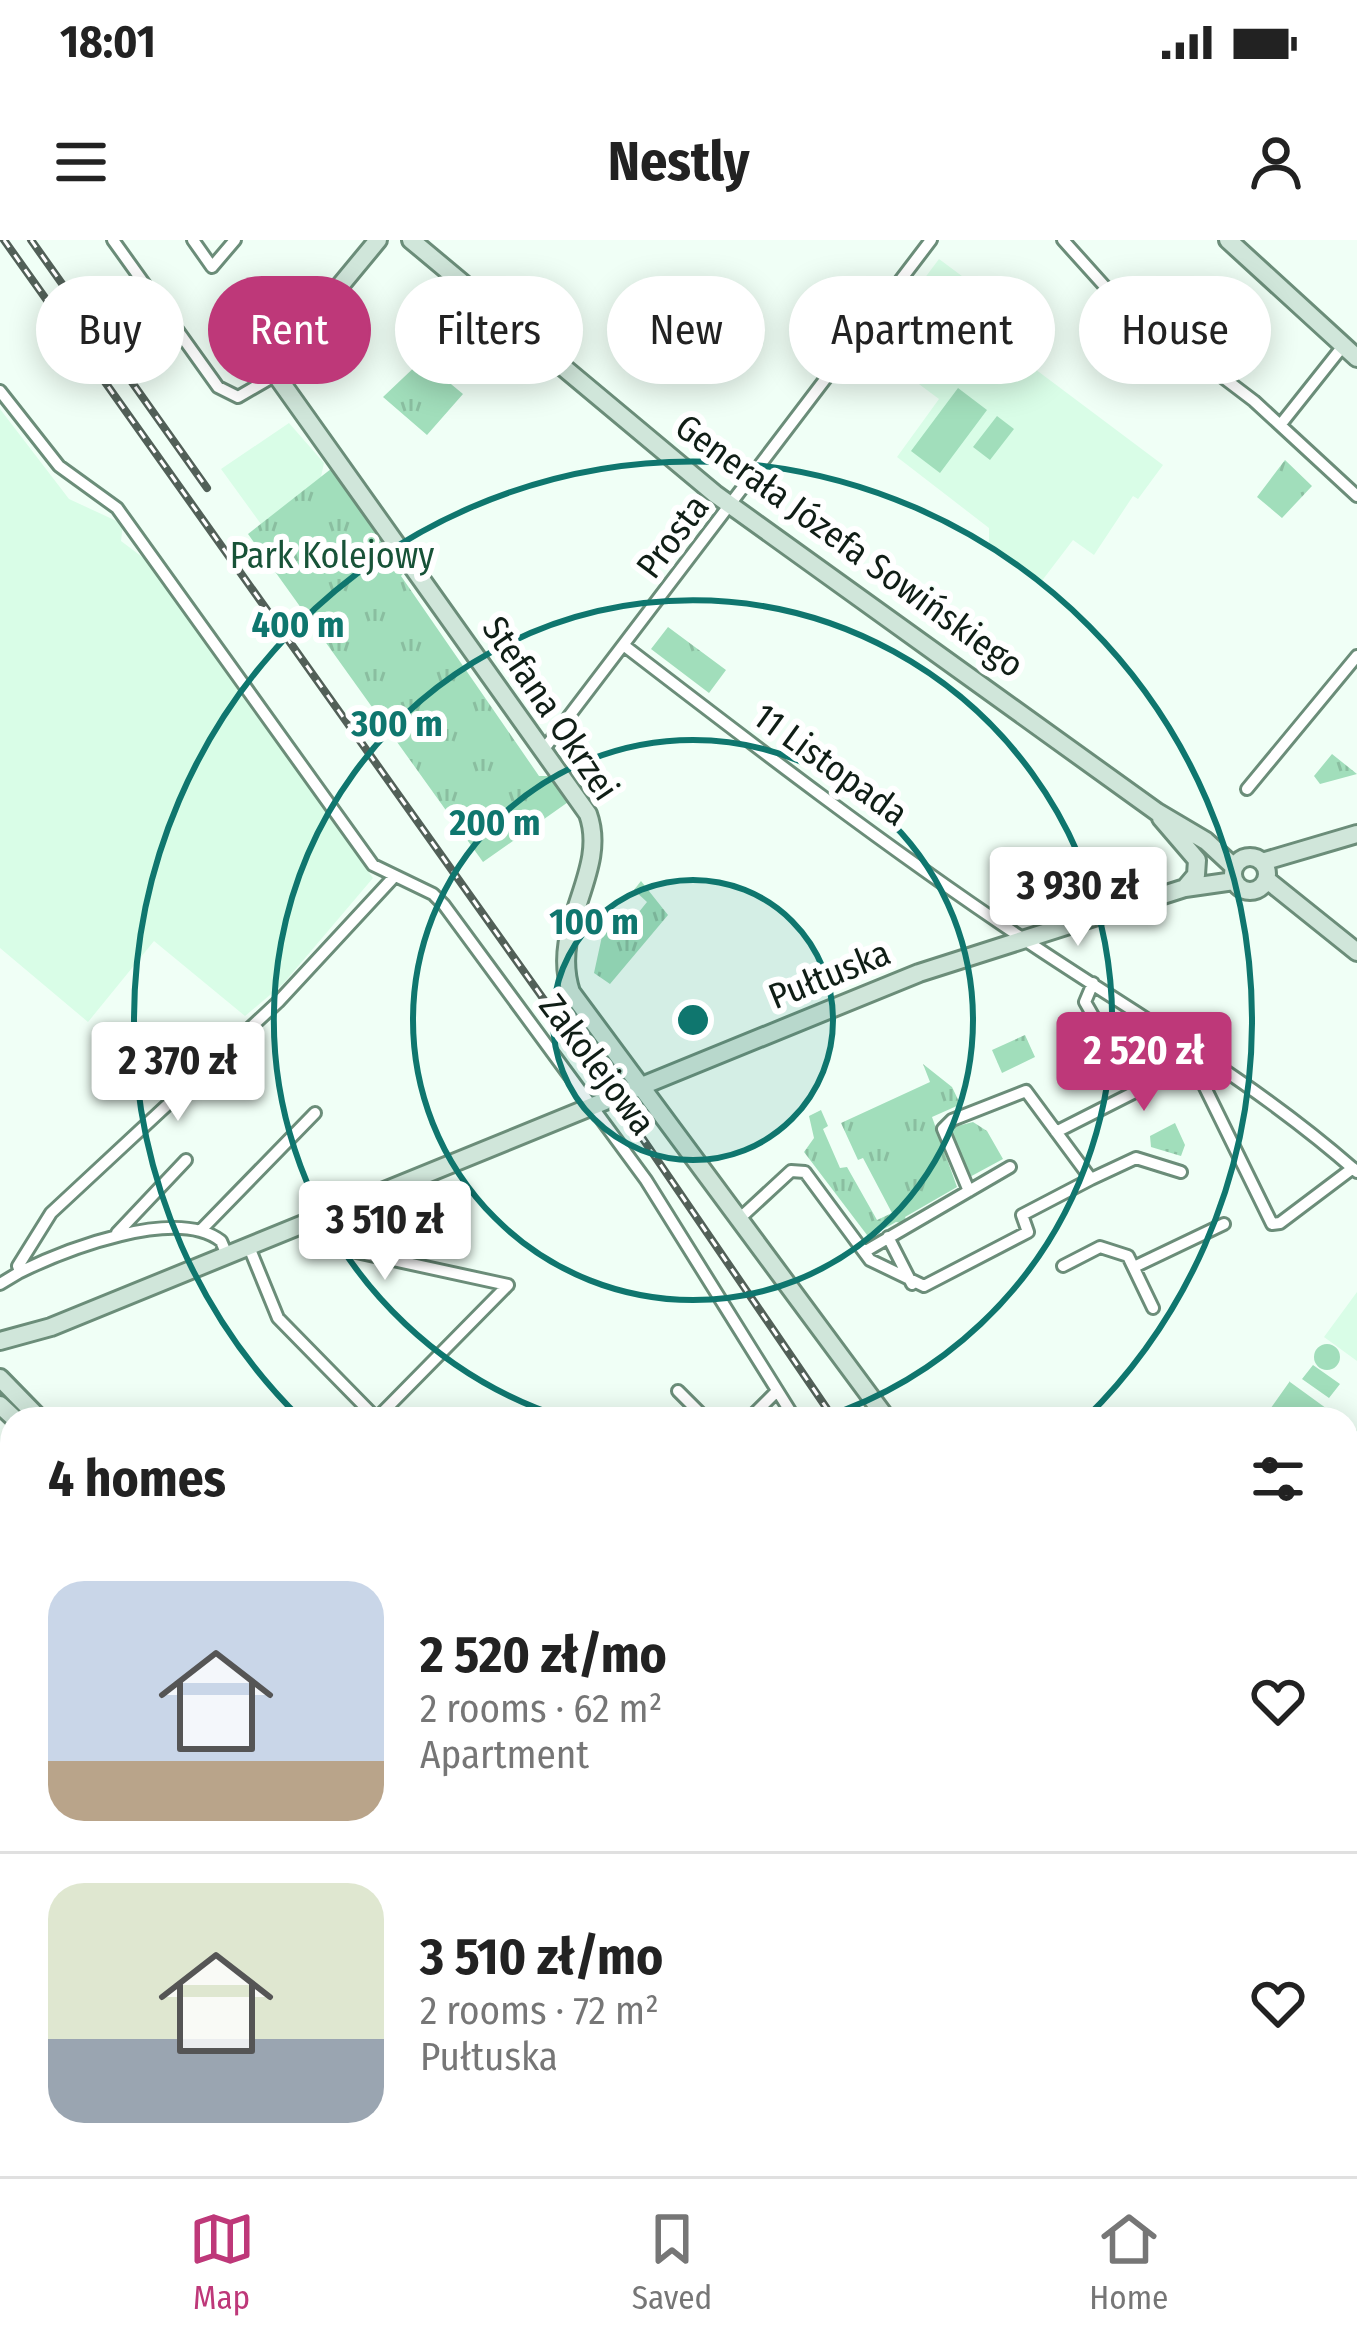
<!DOCTYPE html>
<html lang="en">
<head>
<meta charset="utf-8">
<style>
  :root { --surface:#fff; --page:#f2f2f2; --text:#222; --muted:#767676; --line:#e0e0e0; --accent:#be3879 }
  body { margin:0; font-family:"Fira Sans Condensed",sans-serif; background:var(--page); color:var(--text); height:100vh; display:flex; flex-direction:column; font-size:45px; white-space:nowrap }
  * { box-sizing:border-box; margin:0 }
  p { font-size:39px; color:var(--muted) }
  .icon { flex:none; width:66px; height:66px; fill:none; stroke:currentColor; stroke-width:2; stroke-linecap:round; stroke-linejoin:round }
  .map { position:relative; flex:1; overflow:hidden }
  .sheet { position:absolute; left:0px; top:1167px; width:1359px; height:771px; display:flex; flex-direction:column; background:var(--surface); border-radius:36px 36px 0 0; box-shadow:0 6px 30px #0003 }
  .sheet>* { flex:none }
  .top-card { position:absolute; left:36px; top:36px; width:1287px; height:108px; display:flex; gap:24px }
  .price { position:absolute; translate:-50% -102px; padding:0 27px; border-radius:12px; background:#fff; color:#222; font-size:39px; line-height:78px; filter:drop-shadow(0 3px 6px #0008) }
  .price::after { content:''; position:absolute; left:50%; top:72px; width:36px; height:27px; margin-left:-18px; background:inherit; clip-path:polygon(0 0,100% 0,50% 100%) }
  .price.on { background:var(--accent); color:#fff }
  ul { padding:0; list-style:none }
  li { display:flex; align-items:center; gap:36px; height:300px; padding:0 48px }
  li+li { border-top:3px solid var(--line) }
  li span { display:grid; place-items:center; flex:none; width:336px; height:240px; border-radius:36px; color:#555 }
  li>.icon { margin-inline-start:auto }
  span .icon { width:144px; height:144px; fill:#fffc; stroke-width:1 }
  li b { font-size:51px }
  h2 { display:flex; justify-content:space-between; align-items:center; height:144px; padding:0 48px; font-size:51px }
  .chip { padding:0 42px; border-radius:54px; background:var(--surface); box-shadow:0 6px 30px #0003; font-size:42px; line-height:108px }
  .chip.on { background:var(--accent); color:#fff }
  .status { display:flex; justify-content:space-between; align-items:center; height:84px; padding:0 60px; background:var(--surface); direction:ltr }
  .status svg { height:33px; fill:currentColor }
  header { display:flex; justify-content:space-between; align-items:center; height:156px; padding:0 48px; background:var(--surface); font-size:54px; font-weight:700 }
  .tabs { display:flex; justify-content:space-around; align-items:center; height:168px; border-top:3px solid var(--line); background:var(--surface); font-size:33px; color:var(--muted) }
  .tabs a { display:grid; justify-items:center; gap:6px }
  .tabs .on { color:var(--accent) }
  .map>svg:first-child { display:block }
</style>
</head>
<body>
<div class="status"><b>18:01</b><svg viewBox="0 0 49 12"><path d="M0 12V9h3v3zM5 12V6h3v6zM10 12V3h3v9zM15 12V0h3v12zM26 1h20v11H26zM47 4h2v5h-2z"/></svg></div>
<header><svg class="icon" aria-label="menu" viewBox="0 0 24 24"><path d="M4 6h16M4 12h16M4 18h16"/></svg>Nestly<svg class="icon" aria-label="person" viewBox="0 0 24 24"><circle cx="12" cy="8" r="4"/><path d="M4 21q1-7 8-7t8 7"/></svg></header>
<div class="map">
<svg width="1357" height="1936" viewBox="0 0 1357 1936">
  <defs>
    <pattern id="grass-tufts" width="24" height="20" patternUnits="userSpaceOnUse" patternTransform="scale(3)"><rect width="24" height="20" fill="#a1debb"/><path d="M3 7l-1-3M5 7V3M7 7l1-3M15 17l-1-3M17 17v-4M19 17l1-3" fill="none" stroke="#8abea0"/></pattern>
  </defs>
  <rect width="100%" height="100%" fill="#f0fff6"/>
  <path fill="#d9fde7" d="M939 19 1009 71 1023 120 1163 225 1138 259 1133 256 1094 315 1073 300 1041 342 989 303V288L897 217 939 159 888 121 892 115 876 103Z
    M0 169 69 259 123 284 121 301 145 319 373 638 283 744 245 776 154 701 88 782 0 708Z
    M289 183 324 223 319 246 266 291 221 229Z
    M1357 1052V1121L1324 1097Z"/>
  <path fill="url(#grass-tufts)" d="M422 120 463 154 427 195 383 157Z
    M1285 220 1312 246 1282 278 1257 257Z
    M336 225 409 327 401 336 539 536H552L571 560 483 622 248 294Z
    M668 387 726 430 709 453 651 409Z
    M1332 514 1357 534 1320 544 1314 536Z
    M641 641 668 675 610 744 594 733 604 687 618 698 647 662 634 650Z
    M1025 795 1035 817 1002 833 992 810Z
    M923 824 952 847 964 872 959 865 932 877 957 947 905 977 908 984 896 982 875 994 878 999 864 1003 867 995 804 912 814 898 809 876 821 870 828 886 823 889 840 928 847 927 877 980 892 973 863 918 858 920 841 883 930 842Z
    M973 882 987 891 1003 919 966 939 946 889Z
    M1175 883 1185 905 1181 916 1151 907 1150 896Z
    M1347 1665 1357 1669V1722L1347 1738Z"/>
  <path fill="#a1debb" d="M958 148 987 170 940 233 911 211Z
    M997 176 1014 189 990 220 973 207Z
    M1314 1117a13 13 0 1 1 26 0a13 13 0 1 1-26 0Z
    M1313 1125 1340 1144 1329 1158 1302 1139Z
    M1290 1141V1142L1341 1179H1263Z
    M1347 1183 1357 1190V1459L1347 1461Z"/>
  <g fill="none" stroke-linecap="round" stroke-linejoin="round">
    <defs>
      <path id="street" d="M113 0 218 147 238 157 276 135
        M193 0 212 27 235 0
        M1063 0 1108 50 1254 161 1357 256
        M0 151 59 226 117 268 373 625 433 654 444 665 646 940 795 1179
        M1281 184 1343 106
        M626 407C756 507 886 607 1022 698 1136 775 1253 840 1357 932
        M544 509 931 0
        M1247 549 1357 416
        M1093 743 1085 762 1137 852
        M1193 823 1272 984 1280 983 1353 928
        M1056 892 1198 820
        M1091 939 1136 918 1181 932
        M738 980 791 931 805 932 870 1020 924 1046 1028 992 1022 975 1091 939 1026 851 952 880 943 889 969 951
        M305 983 315 1003 508 1045
        M200 991 315 873
        M117 993 186 920
        M888 997 912 1044
        M249 1007 278 1078 377 1179
        M864 1012 1010 927
        M227 1015 221 1001C176 966 65 1010 20 1032L18 1026 51 973 278 762 392 639
        M1063 1026 1100 1007 1128 1016 1153 1068
        M1134 1027 1224 984
        M0 1044 20 1032
        M678 1151 706 1179
        M377 1178 508 1045
        M749 1179 776 1152
        M0 1299 12 1293
        M0 1310 12 1333
        M0 1408 12 1407
        M0 1736 12 1724
        M0 1822 12 1834
        M1347 1855 1357 1842
        M179 1926 189 1936
        M338 1926 344 1936
        M449 1926 459 1936
        M599 1926 610 1936
        M948 1926 958 1936
        M28 1936 39 1926
        M686 1936 696 1926
        M892 1936 903 1926
        M1282 1936 1290 1926"/>
      <path id="secondary" d="M378 0 282 116 276 135 588 574C609 632 549 686 571 752L887 1179
        M411 0 715 254 1157 572 1206 601 1234 627
        M1228 0 1357 118
        M1161 578 1197 620 1196 635 1185 648
        M1233 634a17 17 0 1 1 34 0a17 17 0 1 1-34 0Z
        M1262 622 1357 594
        M1266 639 1357 712
        M0 1101 51 1087 919 733 1185 648 1234 641
        M0 1138 40 1179
        M0 1165 15 1179
        M1347 1495 1357 1492
        M0 1515 12 1520
        M272 1926 276 1936
        M1220 1926 1243 1936
        M357 1936 376 1926"/>
      <path id="primary" d="M1347 1615 1357 1599
        M1169 1936 1175 1926"/>
    </defs>
    <use href="#street" stroke="#6b8d79" stroke-width="16"/>
    <use href="#secondary" stroke="#6b8d79" stroke-width="22"/>
    <use href="#primary" stroke="#d9dbda" stroke-width="24"/>
    <use href="#street" stroke="#fff" stroke-width="10"/>
    <use href="#secondary" stroke="#d0e6da" stroke-width="16"/>
    <use href="#primary" stroke="#a1ccb5" stroke-width="18"/>
    <defs>
      <path id="rail" d="M4 0 643 899 834 1179
        M31 0 207 248
        M1347 1658 1357 1662"/>
    </defs>
    <use href="#rail" stroke="#526058" stroke-width="8"/>
    <use href="#rail" stroke="#fff" stroke-width="3" stroke-dasharray="9" stroke-linecap="butt"/>
  </g>
  <circle cx="693" cy="780" r="140" fill="#0f766e" fill-opacity=".12"/>
  <g fill="none" stroke="#0f766e" stroke-width="6">
    <circle cx="693" cy="780" r="140"/>
    <circle cx="693" cy="780" r="280"/>
    <path d="M564 1178A419 419 0 1 1 822 1178"/>
    <path d="M301 1179A559 559 0 1 1 1085 1179"/>
  </g>
  <g text-anchor="middle" stroke-width="12" stroke-linejoin="round" paint-order="stroke">
    <g font-size="36" fill="#101e16" stroke="#fff">
      <text transform="translate(672 296) rotate(-53)" y="13">Prosta</text>
      <text transform="translate(850 305) rotate(36)" y="13">Generała Józefa Sowińskiego</text>
      <text transform="translate(551 468) rotate(56)" y="13">Stefana Okrzei</text>
      <text transform="translate(831 524) rotate(36)" y="13">11 Listopada</text>
      <text transform="translate(829 734) rotate(-22)" y="13">Pułtuska</text>
      <text transform="translate(598 824) rotate(53)" y="13">Zakolejowa</text>
    </g>
    <g font-size="36" fill="#185338" stroke="#fff">
      <text x="332" y="328">Park Kolejowy</text>
    </g>
  </g>
  <circle cx="693" cy="780" r="18" fill="#0f766e" stroke="#fff" stroke-width="6"/>
  <g font-size="36" text-anchor="middle" font-weight="bold" fill="#0f766e" stroke="#fff" stroke-width="12" stroke-linejoin="round" paint-order="stroke">
    <text x="298" y="397">400 m</text>
    <text x="397" y="496">300 m</text>
    <text x="495" y="595">200 m</text>
    <text x="594" y="694">100 m</text>
  </g>
</svg>
<b class="price" style="left:1078px;top:709px">3 930 zł</b>
<b class="price on" style="left:1144px;top:874px">2 520 zł</b>
<b class="price" style="left:178px;top:884px">2 370 zł</b>
<b class="price" style="left:385px;top:1043px">3 510 zł</b>
<div class="top-card">
<a class="chip">Buy</a>
<a class="chip on">Rent</a>
<a class="chip">Filters</a>
<a class="chip">New</a>
<a class="chip">Apartment</a>
<a class="chip">House</a>
</div>
<section class="sheet">
<h2>4 homes<svg class="icon" aria-label="filters" viewBox="0 0 24 24"><path d="M4 7h16M4 17h16"/><circle cx="9" cy="7" r="2"/><circle cx="15" cy="17" r="2"/></svg></h2>
<ul>
<li><span style="background:linear-gradient(#c9d6e8 75%,#b9a48a 0)"><svg class="icon" aria-label="home" viewBox="0 0 24 24"><path d="M3 11l9-7 9 7M6 9v11h12V9"/></svg></span><div><b>2 520 zł/mo</b><p>2 rooms · 62 m²</p><p>Apartment</p></div><svg class="icon" aria-label="heart" viewBox="0 0 24 24"><path d="M12 20l-8-8c-3-5 5-10 8-4 3-6 11-1 8 4z"/></svg></li>
<li><span style="background:linear-gradient(#dfe7d0 65%,#9aa5b1 0)"><svg class="icon" aria-label="home" viewBox="0 0 24 24"><path d="M3 11l9-7 9 7M6 9v11h12V9"/></svg></span><div><b>3 510 zł/mo</b><p>2 rooms · 72 m²</p><p>Pułtuska</p></div><svg class="icon" aria-label="heart" viewBox="0 0 24 24"><path d="M12 20l-8-8c-3-5 5-10 8-4 3-6 11-1 8 4z"/></svg></li>
</ul>
</section>
</div>
<nav class="tabs">
<a class="on"><svg class="icon" aria-label="map" viewBox="0 0 24 24"><path d="M3 6l6-2 6 2 6-2v14l-6 2-6-2-6 2zM9 4v14M15 6v14"/></svg>Map</a>
<a><svg class="icon" aria-label="saved" viewBox="0 0 24 24"><path d="M7 4h10v16l-5-4-5 4z"/></svg>Saved</a>
<a><svg class="icon" aria-label="home" viewBox="0 0 24 24"><path d="M3 11l9-7 9 7M6 9v11h12V9"/></svg>Home</a>
</nav>
</body>
</html>
